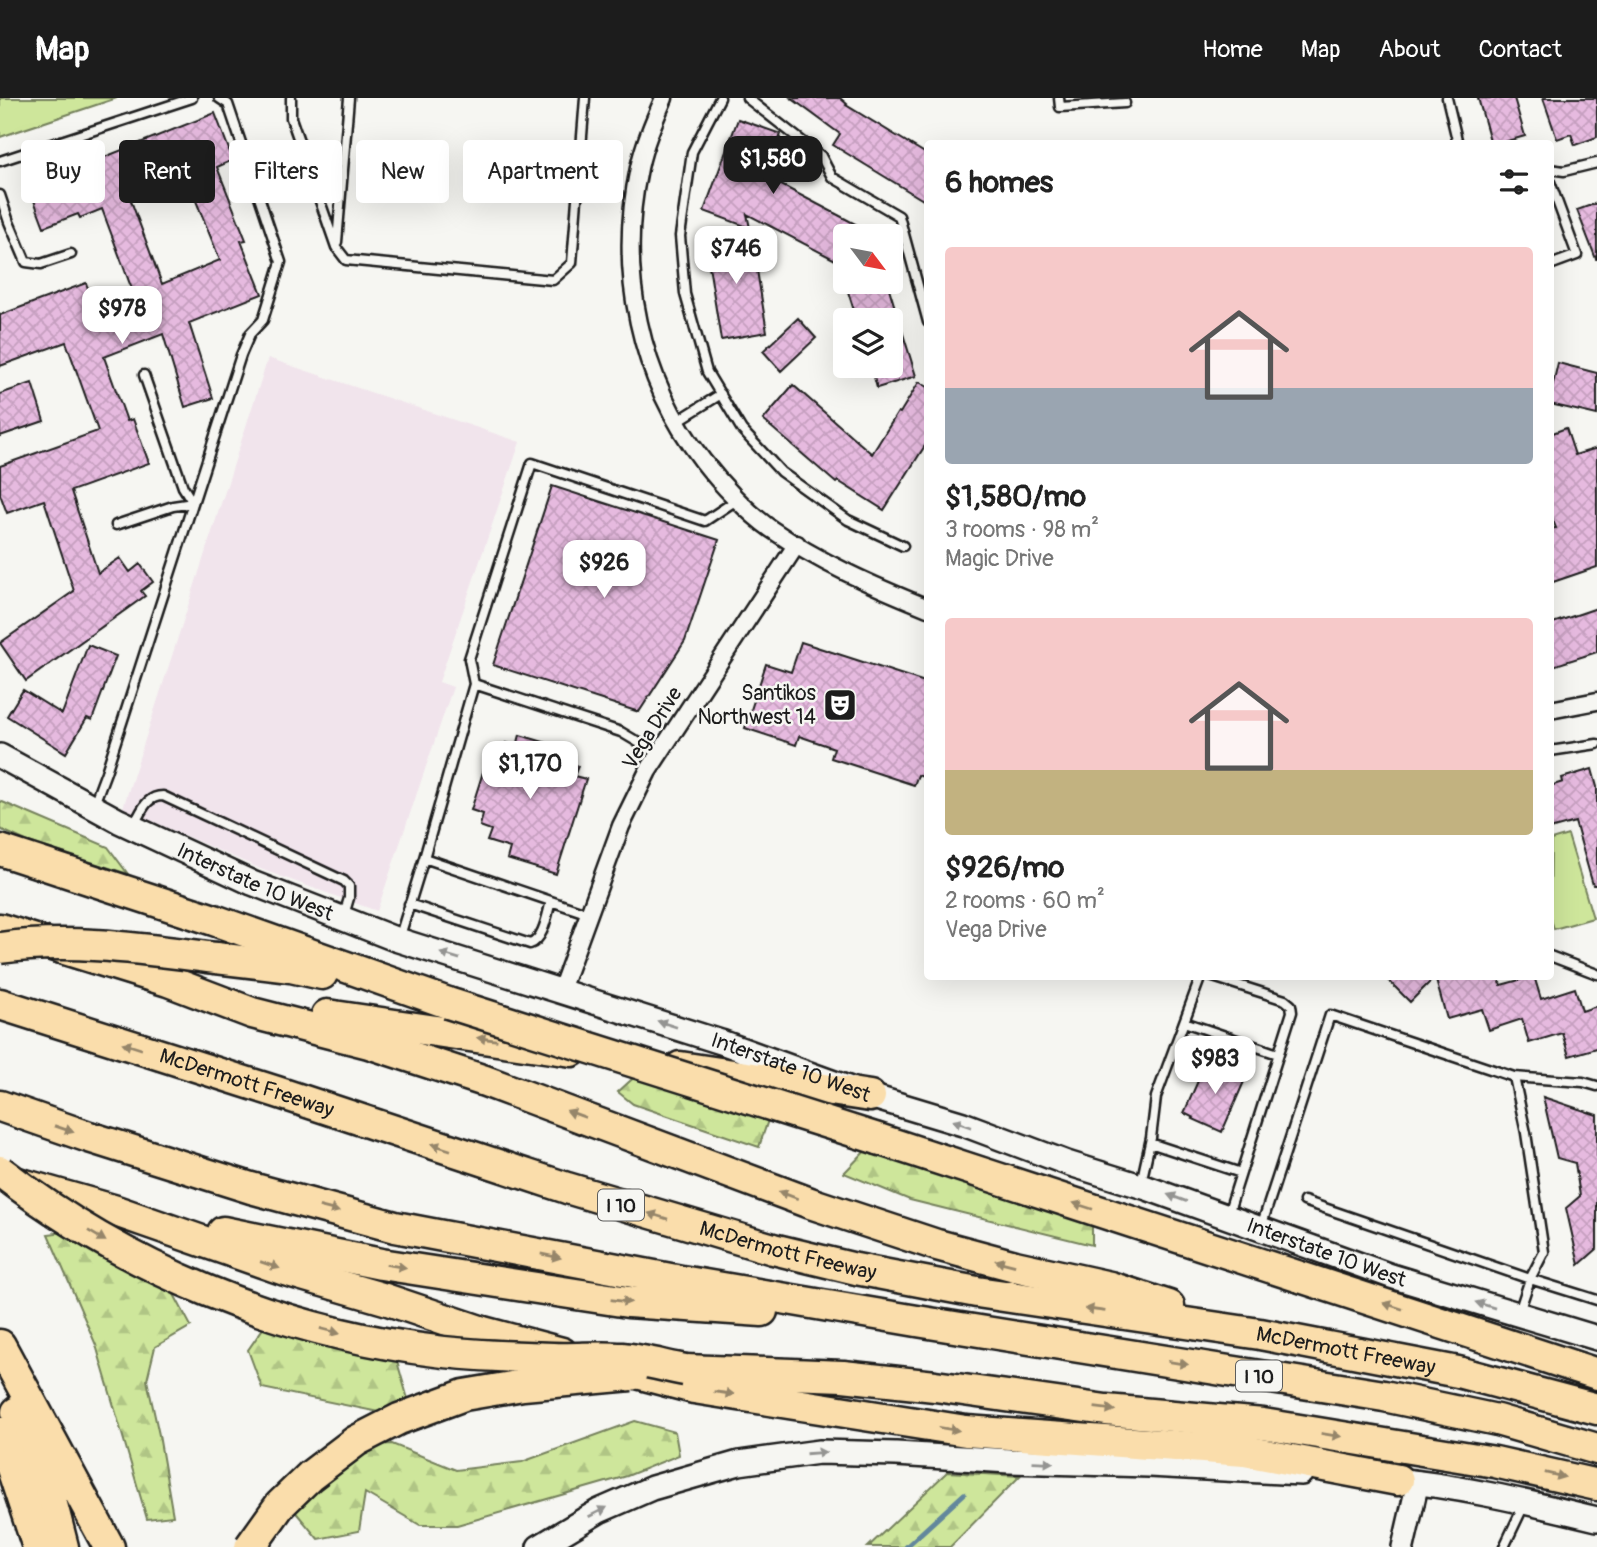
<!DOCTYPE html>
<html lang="en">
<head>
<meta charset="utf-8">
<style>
  :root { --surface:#fff; --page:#f6f6f6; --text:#222; --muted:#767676; --accent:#1c1c1c }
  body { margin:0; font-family:Pangolin,sans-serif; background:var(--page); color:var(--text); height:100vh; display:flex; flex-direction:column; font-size:26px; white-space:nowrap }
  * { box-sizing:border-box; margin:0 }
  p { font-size:23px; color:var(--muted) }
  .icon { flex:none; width:38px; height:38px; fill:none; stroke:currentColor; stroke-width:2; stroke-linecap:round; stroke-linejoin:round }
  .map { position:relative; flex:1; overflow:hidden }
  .details { position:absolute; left:924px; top:42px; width:630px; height:840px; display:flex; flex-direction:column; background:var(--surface); border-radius:7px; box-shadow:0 7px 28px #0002 }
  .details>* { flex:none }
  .hud { position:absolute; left:21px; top:42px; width:665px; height:63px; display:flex; gap:14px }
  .needle { width:46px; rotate:122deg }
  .buttons { position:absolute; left:833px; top:126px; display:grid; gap:14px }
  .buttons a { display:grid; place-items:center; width:70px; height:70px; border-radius:7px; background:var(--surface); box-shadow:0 7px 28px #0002; font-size:35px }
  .price { position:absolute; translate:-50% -60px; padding:0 16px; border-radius:14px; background:#fff; color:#222; font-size:23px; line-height:46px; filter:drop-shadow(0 2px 4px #0008) }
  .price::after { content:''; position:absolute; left:50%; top:42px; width:21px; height:16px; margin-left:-10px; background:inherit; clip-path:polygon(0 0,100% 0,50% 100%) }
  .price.current { background:var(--accent); color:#fff }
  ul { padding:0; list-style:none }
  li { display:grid; align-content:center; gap:14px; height:371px; padding:0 21px }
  li span { display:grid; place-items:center; height:217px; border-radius:7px; color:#555 }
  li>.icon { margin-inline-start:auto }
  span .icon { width:126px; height:126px; fill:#fffc; stroke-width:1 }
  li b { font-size:30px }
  h2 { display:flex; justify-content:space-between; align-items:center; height:84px; padding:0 21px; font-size:30px }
  .pill { padding:0 24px; border-radius:7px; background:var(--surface); box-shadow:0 7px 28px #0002; font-size:24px; line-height:63px }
  .pill.current { background:var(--accent); color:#fff }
  header { display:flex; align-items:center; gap:42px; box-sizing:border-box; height:98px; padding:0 35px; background:var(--accent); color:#fff }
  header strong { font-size:33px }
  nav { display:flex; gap:38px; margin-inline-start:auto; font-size:24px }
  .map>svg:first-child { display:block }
</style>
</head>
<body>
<header>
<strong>Map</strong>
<nav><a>Home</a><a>Map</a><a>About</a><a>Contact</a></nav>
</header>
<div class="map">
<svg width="1597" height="1449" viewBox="0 0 1597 1449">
  <defs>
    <pattern id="forest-firs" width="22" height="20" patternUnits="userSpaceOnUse" patternTransform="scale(1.75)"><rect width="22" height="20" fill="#cee69b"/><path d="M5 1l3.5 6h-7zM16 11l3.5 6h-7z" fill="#b0c585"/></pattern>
    <pattern id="building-cross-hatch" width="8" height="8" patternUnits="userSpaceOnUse" patternTransform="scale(1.75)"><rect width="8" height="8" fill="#e6badf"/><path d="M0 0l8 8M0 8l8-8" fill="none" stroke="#c59fbf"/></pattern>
  </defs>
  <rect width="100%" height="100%" fill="#f6f6f2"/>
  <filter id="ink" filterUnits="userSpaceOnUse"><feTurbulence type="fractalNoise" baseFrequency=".0143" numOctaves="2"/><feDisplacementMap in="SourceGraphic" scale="14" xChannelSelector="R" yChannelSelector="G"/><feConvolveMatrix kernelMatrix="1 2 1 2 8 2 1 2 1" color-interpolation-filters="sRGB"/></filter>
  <g filter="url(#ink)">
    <path fill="#f1e4ec" d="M268 260 520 344 439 584 453 589 377 813 263 772 156 725 122 713Z"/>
    <path fill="#cee69b" stroke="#75815c" stroke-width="2" d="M0 0H117L0 39Z
      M1568 737 1593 820 1554 831 1550 818 1551 742Z"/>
    <path fill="url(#forest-firs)" stroke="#75815c" stroke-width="2" d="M0 703 108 749 128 776 26 743 0 731Z
      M641 973 769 1019 759 1049 633 1006 618 994Z
      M870 1048 1092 1116V1147L910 1102 844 1075Z
      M72 1133 169 1187 191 1228 155 1249 147 1282 159 1337 173 1418 147 1421 96 1247 48 1136Z
      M264 1229 396 1260 408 1301 388 1316 262 1290 248 1252Z
      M635 1323 675 1334 679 1357 627 1378 457 1427H420L365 1395 359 1433 318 1441 293 1411 347 1364 374 1347 392 1346 456 1372 522 1364Z
      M947 1374 1020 1378 950 1449H868Z"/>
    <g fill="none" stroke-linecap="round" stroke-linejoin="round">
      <path stroke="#62879c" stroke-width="5" d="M906 1449 964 1396"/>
    </g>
    <path fill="url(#building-cross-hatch)" stroke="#1c1c1c" stroke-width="2" fill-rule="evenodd" d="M791 0H840L847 6 846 7 928 57V105L833 47 840 36Z
      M1478 0H1514L1525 38 1497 46H1491Z
      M1543 0H1597V39L1575 47 1571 36 1557 41Z
      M215 15 233 62 217 69 246 142 241 143 262 196 189 225 213 300 185 309 163 236 104 259 127 323 133 321 149 365 71 393 98 475 120 460 130 474 140 466 153 484 141 493 145 498 26 583 0 545 74 493 44 402 7 415 0 396V368L98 333 66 244 0 268V217L86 185 96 212 134 197 102 111 80 120 78 116 44 129 29 89ZM186 78 220 162 162 186 130 100Z
      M738 21 781 36 766 79 878 138H845V167L747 116 750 130 704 113Z
      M1597 105V161H1596L1577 112Z
      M751 135 767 234 721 242 705 143Z
      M845 184H887L916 278 877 290 871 268H891V222H857Z
      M798 220 816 240 781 273 763 253Z
      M1558 265 1597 275V317L1550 306V298Z
      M919 284 928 289V343L884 412 838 383 836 385 763 322 793 287 872 356 898 314 900 315Z
      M32 285 44 323 0 338V296Z
      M1566 330 1575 357 1597 350V469L1550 485V431L1556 430 1550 415V336Z
      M552 388 719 442 685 543 639 614 493 567Z
      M1597 510V554L1550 569V526Z
      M801 544 928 585V681L918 677 914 687 831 660 834 650 799 638 796 647 745 630 766 566 791 574Z
      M88 547 116 558 92 622 87 620 66 655 7 618 23 592 62 616Z
      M520 637 570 652 566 664 578 668 574 678 586 681 556 776 507 761 510 750 487 743 491 732 480 728 483 716 471 712 490 652 502 656 506 645 517 648Z
      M1592 671 1597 689V787H1593L1575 724 1550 731V688L1563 684 1562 680Z
      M1384 878H1498L1501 887 1534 878 1541 901 1575 890 1582 913 1597 908V950L1569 958 1562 935 1529 945 1522 921 1489 932 1482 911 1447 921 1435 879 1410 904Z
      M1207 962 1246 979 1222 1034 1193 1021 1194 1020 1184 1015Z
      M1543 999 1597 1017V1151L1579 1167 1566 1110 1580 1098 1575 1065 1557 1060Z"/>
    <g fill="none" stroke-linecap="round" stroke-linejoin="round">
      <defs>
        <path id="service" d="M291 0V20L336 149 346 162 553 182 572 165 585 0
          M720 0 692 54 680 138 685 196 707 274 742 332 781 374 848 422 903 448
          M747 0 821 58 832 79 899 118 928 224
          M1059 0 1060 9 1125 5
          M1447 0 1458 46
          M0 63 192 0
          M1550 71 1564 73 1597 65
          M1550 84 1577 157 1550 167
          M0 97 9 124 26 164 41 166 71 156
          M337 144 349 0
          M676 324 721 296
          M116 427 173 408 193 405 183 389 144 277
          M474 586 469 561 532 365 705 423 738 401
          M1550 653 1597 646
          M94 706 106 674 241 257 250 236 263 222 281 164 228 6 219 0
          M134 726C142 713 146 698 163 698L344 783 349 788V800L344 817
          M409 806 530 846C544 841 547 817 551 803
          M589 816 424 760 474 586 621 634 658 656
          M399 841 424 760
          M1550 858 1597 876
          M1210 878 1285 902 1291 907 1292 914 1228 1116
          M1184 924 1278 956
          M1514 979 1583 984 1597 988
          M1150 1045 1241 1075
          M1141 1085 1151 1040 1156 999 1201 878
          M1261 1129 1330 917 1514 979 1526 1035 1544 1154 1530 1181 1304 1103
          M1519 1214 1530 1181 1597 1202
          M1504 1449 1524 1407"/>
        <path id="minor" d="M664 0C654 23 644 46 639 70 617 173 639 280 703 363 720 385 748 415 771 431 819 464 873 488 928 510
          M1550 612 1597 603
          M561 892 621 728 648 673 797 446"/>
        <path id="tertiary" d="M1403 1449 1418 1384"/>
        <g id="secondary">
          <path id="s1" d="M0 658 119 723 252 785 395 841 721 944 870 998 963 1026 1067 1065 1147 1090 1391 1178 1597 1240"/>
          <path d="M1384 1381C1455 1387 1527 1404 1597 1421"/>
          <path d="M539 1449 599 1413 652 1390 739 1365 819 1354 896 1356 1009 1363 1149 1367 1301 1375"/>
        </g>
        <g id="motorway">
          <path d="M0 752 214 822 448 905"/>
          <path d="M0 831 168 883 252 915 369 945 485 983 810 1105 937 1147 1015 1168 1110 1189 1169 1208"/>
          <path d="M216 860 291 869 322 876"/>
          <path id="s2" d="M0 906 277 994 567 1090 773 1151 856 1171 977 1194 1260 1236 1458 1274 1597 1311"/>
          <path d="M327 917 572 953"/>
          <path d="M680 969 870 998"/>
          <path d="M0 1008 89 1039 251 1090 395 1129 681 1183 917 1223 1384 1298 1497 1322 1597 1351"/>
          <path d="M878 1041 1597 1276"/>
          <path d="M18 1085 113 1112 285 1172 385 1201 483 1234 562 1255"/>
          <path d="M223 1134 381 1166 628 1204 762 1213"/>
          <path d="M0 1247 109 1449"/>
          <path d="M685 1272 843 1278 935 1288 1106 1312 1263 1326 1495 1364 1597 1387"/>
          <path d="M637 1275 694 1290 966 1333 1245 1353 1398 1382"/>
          <path d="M17 1314 46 1383 63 1449"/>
          <path d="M0 1334 38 1449"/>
        </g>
      </defs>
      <use href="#service" stroke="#1c1c1c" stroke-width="13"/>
      <use href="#minor" stroke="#1c1c1c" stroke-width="21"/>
      <use href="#tertiary" stroke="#1c1c1c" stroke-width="26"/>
      <use href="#secondary" stroke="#1c1c1c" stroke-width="28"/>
      <use href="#motorway" stroke="#1c1c1c" stroke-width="35"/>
      <use href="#service" stroke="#f6f6f2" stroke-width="8"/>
      <use href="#minor" stroke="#f6f6f2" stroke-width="16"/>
      <use href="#tertiary" stroke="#f6f6f2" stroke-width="21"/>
      <use href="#secondary" stroke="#f6f6f2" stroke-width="23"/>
      <use href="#motorway" stroke="#faddab" stroke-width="30"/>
      <defs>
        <path id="motorway-bridge" d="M0 850C72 840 144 851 216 860
          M448 905 878 1041
          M0 1073C125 1170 279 1234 436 1253 475 1258 514 1259 553 1260 576 1261 600 1258 622 1260 643 1262 664 1268 685 1272
          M250 1449 280 1407 310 1378 356 1343 399 1321 464 1297 523 1287 631 1277"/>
      </defs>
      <use href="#motorway-bridge" stroke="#1c1c1c" stroke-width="35" stroke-linecap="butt"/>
      <use href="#motorway-bridge" stroke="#faddab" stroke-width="30"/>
    </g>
    <defs><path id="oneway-solid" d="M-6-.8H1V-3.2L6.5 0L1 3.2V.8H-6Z" transform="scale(1.75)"/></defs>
    <g fill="#949492">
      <use href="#oneway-solid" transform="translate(450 858) rotate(-163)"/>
      <use href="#oneway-solid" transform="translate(667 926) rotate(-162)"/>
      <use href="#oneway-solid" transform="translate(962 1026) rotate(-161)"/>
      <use href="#oneway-solid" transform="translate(1177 1100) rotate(-160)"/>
      <use href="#oneway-solid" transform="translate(1485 1207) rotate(-163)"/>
      <use href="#oneway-solid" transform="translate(816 1355) rotate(-4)"/>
      <use href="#oneway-solid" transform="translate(1043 1364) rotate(2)"/>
      <use href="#oneway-solid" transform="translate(598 1414) rotate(-27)"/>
    </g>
    <g fill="#96866b">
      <use href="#oneway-solid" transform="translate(487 941) rotate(-172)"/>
      <use href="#oneway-solid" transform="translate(132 948) rotate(-162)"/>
      <use href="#oneway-solid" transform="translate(576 1016) rotate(-160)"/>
      <use href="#oneway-solid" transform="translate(64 1031) rotate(19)"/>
      <use href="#oneway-solid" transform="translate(441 1049) rotate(-162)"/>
      <use href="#oneway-solid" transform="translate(788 1097) rotate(-159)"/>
      <use href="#oneway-solid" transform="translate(1083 1108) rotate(-162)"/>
      <use href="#oneway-solid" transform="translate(329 1111) rotate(15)"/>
      <use href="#oneway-solid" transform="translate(658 1118) rotate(-163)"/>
      <use href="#oneway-solid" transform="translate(97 1138) rotate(31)"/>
      <use href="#oneway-solid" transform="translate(551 1158) rotate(11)"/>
      <use href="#oneway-solid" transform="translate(1005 1165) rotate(-165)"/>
      <use href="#oneway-solid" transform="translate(270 1167) rotate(19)"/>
      <use href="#oneway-solid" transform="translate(396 1168) rotate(9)"/>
      <use href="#oneway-solid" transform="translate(621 1203) rotate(8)"/>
      <use href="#oneway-solid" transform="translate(1393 1208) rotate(-162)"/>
      <use href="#oneway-solid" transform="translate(1095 1212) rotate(-172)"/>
      <use href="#oneway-solid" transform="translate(330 1233) rotate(15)"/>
      <use href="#oneway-solid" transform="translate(1178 1265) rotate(9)"/>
      <use href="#oneway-solid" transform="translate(724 1295) rotate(8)"/>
      <use href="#oneway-solid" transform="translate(1105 1311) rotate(7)"/>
      <use href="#oneway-solid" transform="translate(949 1331) rotate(9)"/>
      <use href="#oneway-solid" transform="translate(1331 1337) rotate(9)"/>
      <use href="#oneway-solid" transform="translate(1555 1377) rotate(13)"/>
    </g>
  </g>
  <defs>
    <symbol id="theatre-square" viewBox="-11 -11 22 22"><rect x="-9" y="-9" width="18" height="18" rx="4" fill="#1c1c1c" stroke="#f6f6f2"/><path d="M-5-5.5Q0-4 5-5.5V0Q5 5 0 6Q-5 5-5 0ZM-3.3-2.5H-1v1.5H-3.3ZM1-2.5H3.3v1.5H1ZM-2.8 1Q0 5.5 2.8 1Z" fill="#fff"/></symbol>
  </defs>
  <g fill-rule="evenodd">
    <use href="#theatre-square" x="821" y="588" width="38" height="38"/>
  </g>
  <g text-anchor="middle" stroke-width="5" stroke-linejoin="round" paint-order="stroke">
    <g fill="#f6f6f2" stroke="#5d5d5c" stroke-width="2">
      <rect x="598" y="1091.5" width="46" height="31" rx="5"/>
      <rect x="1236" y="1262.5" width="46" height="31" rx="5"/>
    </g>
    <g font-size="19" font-weight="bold" fill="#1c1c1c">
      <text x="621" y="1114">I 10</text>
      <text x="1259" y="1285">I 10</text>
    </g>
    <g font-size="21" fill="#1c1c1c" stroke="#f6f6f2" text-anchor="end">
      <text x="816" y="602">Santikos<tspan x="816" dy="24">Northwest 14</tspan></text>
    </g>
    <g font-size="21" fill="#1c1c1c" stroke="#f6f6f2">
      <text transform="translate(652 630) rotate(-58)" y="7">Vega Drive</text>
      <text dy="7" stroke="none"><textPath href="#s1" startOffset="285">Interstate 10 West</textPath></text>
      <text dy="7" stroke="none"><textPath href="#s1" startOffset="852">Interstate 10 West</textPath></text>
      <text dy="7" stroke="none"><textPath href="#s2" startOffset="259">McDermott Freeway</textPath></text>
      <text dy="7" stroke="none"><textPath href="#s2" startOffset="826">McDermott Freeway</textPath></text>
      <text dy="7" stroke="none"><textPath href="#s1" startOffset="1419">Interstate 10 West</textPath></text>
      <text dy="7" stroke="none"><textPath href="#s2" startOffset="1393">McDermott Freeway</textPath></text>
    </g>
  </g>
</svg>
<div class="buttons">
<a><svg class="needle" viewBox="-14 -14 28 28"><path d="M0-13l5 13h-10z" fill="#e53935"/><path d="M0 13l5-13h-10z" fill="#767676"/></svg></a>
<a><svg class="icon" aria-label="layers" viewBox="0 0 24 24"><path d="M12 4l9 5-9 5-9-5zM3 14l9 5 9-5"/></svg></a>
</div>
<b class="price current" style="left:773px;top:98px">$1,580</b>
<b class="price" style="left:736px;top:188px">$746</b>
<b class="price" style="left:122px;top:248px">$978</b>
<b class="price" style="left:604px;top:502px">$926</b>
<b class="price" style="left:530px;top:703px">$1,170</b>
<b class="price" style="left:1215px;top:998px">$983</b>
<div class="hud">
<a class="pill">Buy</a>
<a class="pill current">Rent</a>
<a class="pill">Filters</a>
<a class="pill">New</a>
<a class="pill">Apartment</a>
</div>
<section class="details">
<h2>6 homes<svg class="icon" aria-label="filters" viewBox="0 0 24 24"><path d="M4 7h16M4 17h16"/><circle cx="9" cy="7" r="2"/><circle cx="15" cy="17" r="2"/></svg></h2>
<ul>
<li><span style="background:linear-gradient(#f6c9c9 65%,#9aa5b1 0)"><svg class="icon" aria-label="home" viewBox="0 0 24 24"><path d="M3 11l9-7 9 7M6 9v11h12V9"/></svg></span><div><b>$1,580/mo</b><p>3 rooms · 98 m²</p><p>Magic Drive</p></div></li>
<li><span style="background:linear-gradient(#f6c9c9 70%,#c2b280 0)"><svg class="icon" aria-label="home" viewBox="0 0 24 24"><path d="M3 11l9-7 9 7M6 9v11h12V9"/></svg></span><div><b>$926/mo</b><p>2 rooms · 60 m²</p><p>Vega Drive</p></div></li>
</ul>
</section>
</div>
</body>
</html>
